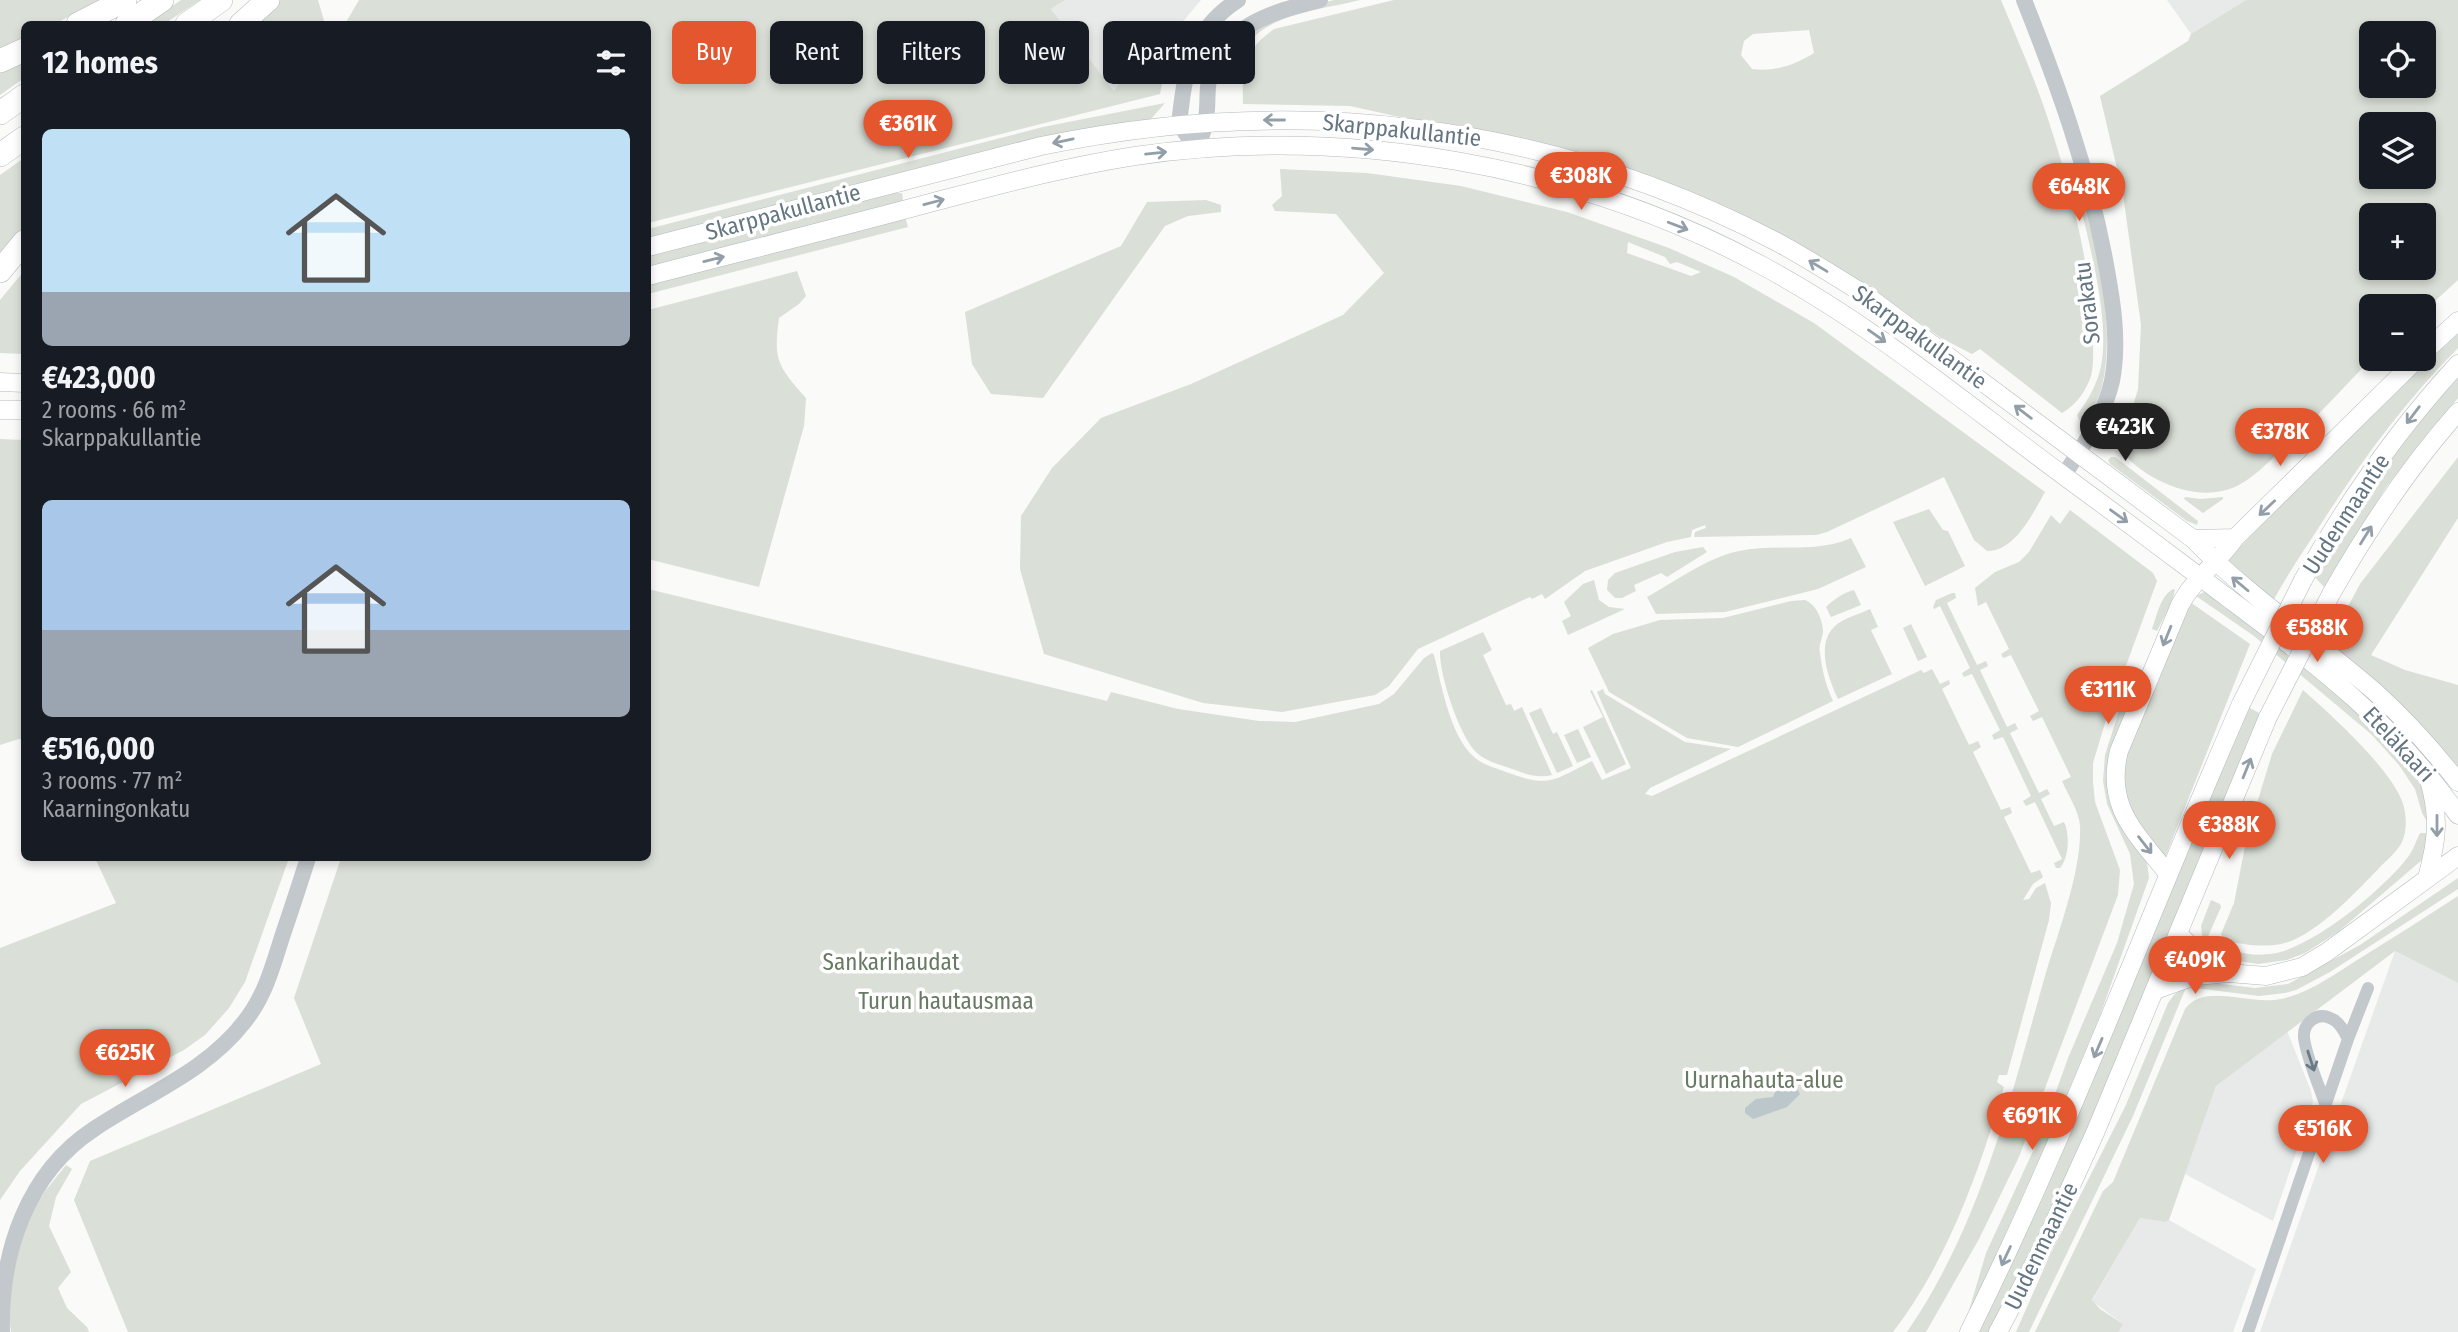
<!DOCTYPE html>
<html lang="en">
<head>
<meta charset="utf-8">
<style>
  :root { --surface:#171b24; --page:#242831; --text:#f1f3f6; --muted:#9ea1a6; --accent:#e4572e }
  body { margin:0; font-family:"Fira Sans Condensed",sans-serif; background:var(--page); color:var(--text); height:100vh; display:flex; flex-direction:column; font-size:26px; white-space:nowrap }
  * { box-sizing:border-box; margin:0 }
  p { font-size:23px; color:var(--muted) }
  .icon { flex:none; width:38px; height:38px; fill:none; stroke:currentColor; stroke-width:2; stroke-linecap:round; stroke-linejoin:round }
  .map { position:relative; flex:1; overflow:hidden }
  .details { position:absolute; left:21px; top:21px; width:630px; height:840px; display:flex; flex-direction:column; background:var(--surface); border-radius:10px; box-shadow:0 4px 10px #0003 }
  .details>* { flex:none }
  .banner { position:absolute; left:672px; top:21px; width:665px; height:63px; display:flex; gap:14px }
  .controls { position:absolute; left:2359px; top:21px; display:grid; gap:14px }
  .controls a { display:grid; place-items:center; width:77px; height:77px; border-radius:10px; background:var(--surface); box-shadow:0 4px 10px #0003; font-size:35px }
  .price { position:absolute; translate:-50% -60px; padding:0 16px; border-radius:24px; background:var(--accent); color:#fff; font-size:23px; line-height:46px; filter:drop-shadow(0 2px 4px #0008) }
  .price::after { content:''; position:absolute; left:50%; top:42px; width:21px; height:16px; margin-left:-10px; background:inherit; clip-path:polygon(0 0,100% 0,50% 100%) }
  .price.current { background:#222; color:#fff }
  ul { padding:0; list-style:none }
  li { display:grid; align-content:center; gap:14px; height:371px; padding:0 21px }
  li span { display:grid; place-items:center; height:217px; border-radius:10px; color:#555 }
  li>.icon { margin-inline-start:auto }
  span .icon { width:126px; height:126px; fill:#fffc; stroke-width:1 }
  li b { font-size:30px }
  h2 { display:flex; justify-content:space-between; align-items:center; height:84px; padding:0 21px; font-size:30px }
  .chip { padding:0 24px; border-radius:10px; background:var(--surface); box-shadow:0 4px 10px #0003; font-size:24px; line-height:63px }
  .chip.current { background:var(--accent); color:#fff }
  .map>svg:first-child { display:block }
</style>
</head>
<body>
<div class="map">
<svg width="2458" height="1332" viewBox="0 0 2458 1332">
  <rect width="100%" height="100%" fill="#fafaf8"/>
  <path fill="#e8e9e9" d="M1065 0H1201L1179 26 1161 69 1114 91 1051 9Z
    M2167 0H2246L2191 34Z
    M2395 951 2458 983V1332H2260Z
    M2286 1028 2311 1091 2313 1102 2273 1221 2185 1174 2216 1086Z
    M2140 1218 2165 1222 2169 1220 2256 1269 2233 1332H2119L2123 1324 2092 1301Z"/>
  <path fill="#dadfd7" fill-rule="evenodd" d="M0 0H100L55 24H24V39L0 49Z
    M181 0H200L164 24H146Z
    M278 0H318L325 24H252Z
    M359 0H1065L1051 9 1114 91 1124 77 1134 48 1166 64 1160 94 648 223V24H345Z
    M1334 0H1360C1309 13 1243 14 1234 78L1220 76C1233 22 1287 12 1334 0Z
    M1394 0H2001C2017 39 2035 79 2048 119 2071 189 2091 265 2093 339 2093 350 2094 365 2091 376 2086 391 2076 405 2062 413L1980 349 1972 354 1941 338 1871 289 1791 241 1704 198 1609 162 1508 135 1395 116 1350 106 1243 104C1242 69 1244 50 1274 29ZM1809 30 1814 53C1795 65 1775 72 1752 69L1741 55 1744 41 1753 34Z
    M2246 0H2458V280L2424 311V306H2371V359C2340 391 2311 424 2277 454 2265 466 2251 479 2235 487 2196 504 2145 480 2120 450L2138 389 2141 325 2123 194 2100 96 2188 41 2191 34ZM2371 33H2424V86H2371ZM2371 124H2424V177H2371ZM2424 215V268H2371V215Z
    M24 57V78L0 95V68Z
    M1165 103 1151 119 1060 133 648 239V229L1043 127Z
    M24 158V231L0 261V175Z
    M1280 169 1367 173 1461 186 1567 212 1669 248 1734 277 1814 323 2045 492C2033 513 2015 552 1987 551L1974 540 1944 477 1827 532 1816 535 1694 537 1695 532 1706 528 1705 525 1692 530 1691 537 1667 542 1585 571 1545 599 1542 594 1532 599 1530 597 1418 649 1389 686 1375 695 1282 712 1203 703 1044 654 1020 569 1021 516 1052 468 1101 418 1191 384 1343 315 1384 273 1336 214 1275 211 1272 205 1282 196ZM1628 242 1665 257 1670 264 1677 262 1701 272 1691 276 1627 253Z
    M2075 183C2079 191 2083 199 2086 208 2101 250 2127 394 2080 421L2077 415C2088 400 2097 385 2101 366 2111 317 2086 232 2075 183Z
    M891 193H902L903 201 648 268V254Z
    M1206 200 1221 205V212L1188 216 1165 226 1043 398 991 394 972 364 965 312 1121 246 1147 202Z
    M905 216 908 227 648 294V282Z
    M24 271V354L0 353V300Z
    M797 271 806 296 799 304 779 318C773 361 778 366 806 398L804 426 759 587 648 559V310Z
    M2458 330V348C2404 402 2360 463 2319 527 2303 552 2287 575 2273 601L2230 567 2228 559 2376 408Z
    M2458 378V398L2387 486 2324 587 2315 577C2354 505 2401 437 2458 378Z
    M0 439 24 440V740L19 739 0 745Z
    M2111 457H2115L2198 521 2197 525 2187 521 2110 464 2108 460Z
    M2458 457V518L2371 655 2405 670 2458 685V775L2328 644 2360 584Z
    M2185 497 2200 499 2223 497V499L2203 513 2184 499Z
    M1929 509 1943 530 1948 531 1965 566 1925 586 1893 522Z
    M2070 510 2153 573 2157 581 2105 723 2093 763V782L2095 802 2120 870 2118 895 2019 1157 1979 1239 1926 1332H1907C1981 1224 2010 1100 2045 976 2058 932 2082 871 2080 826 2079 811 2068 795 2062 781L2071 777 2042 717 2033 721 2030 716 2039 711 2011 655 2003 658 2001 654 2009 649 1986 602 1978 606 1975 588 1995 572 2019 562 2029 552 2051 515 2060 524Z
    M1851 538 1866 567 1818 589 1725 612 1656 614 1647 597C1676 581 1706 558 1739 551 1777 543 1815 554 1851 538Z
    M1703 547 1707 552 1667 577 1661 573 1634 585 1636 591 1622 598H1615L1607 590 1608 580 1615 573 1675 552Z
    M1594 580 1599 600 1609 607 1625 609 1568 635 1562 621 1571 616 1564 602 1583 584Z
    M648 589 1107 701 1111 692 1178 709 1259 721 1295 722 1379 704 1394 694 1424 658 1432 653 1434 655C1442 686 1451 745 1481 762 1488 766 1498 769 1506 772 1550 788 1552 781 1592 761L1602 780 1631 768 1597 692 1603 689 1605 694 1685 742 1731 749 1650 788 1645 794 1652 796 1898 681 1921 670 1924 673 1932 669 1940 684 1949 680 1950 684 1942 689 1969 745 1978 741 1981 747 1973 752 2001 810 2010 807 2012 813 2004 817 2031 873 2040 870 2043 877 2033 884 2023 900 2029 899 2036 888 2045 883 2051 903 2049 920 2007 1075H1999L1997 1082 2004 1087C1979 1172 1947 1262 1893 1332H128L74 1200 90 1161 321 1064 294 998 341 858H648Z
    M2173 589 2175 590 2172 602 2157 631 2152 629C2157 616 2160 596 2173 589Z
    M1854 590 1861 605 1831 617 1826 607C1834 599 1843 593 1854 590Z
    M2204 592 2210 595 2323 681 2349 704 2405 762 2423 787 2428 798 2429 825 2422 813 2415 789 2399 765 2371 734 2254 636 2196 596Z
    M1952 593H1955L1956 598 1947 603 1977 665 1986 661 1988 666 1980 670 2007 727 2015 723 2018 729 2010 733 2039 793 2047 789 2050 794 2041 799 2054 826 2064 822C2070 834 2069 858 2060 868H2056L2054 863 2062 859 2035 802 2026 806 2023 801 2031 796 2003 737 1994 740 1992 735 2000 730 1972 674 1964 677 1962 673 1970 668 1940 606 1934 609 1933 607 1936 600Z
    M1805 600C1816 604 1823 620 1823 632 1822 640 1818 646 1820 653 1822 670 1826 686 1833 701L1738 747 1687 738 1609 692 1588 648 1613 634 1660 620 1723 618 1791 601Z
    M2190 602 2250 644 2164 860 2141 829 2123 793V763Z
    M1870 609 1878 627 1871 630 1892 674 1838 699C1829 680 1815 644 1835 626 1843 618 1860 614 1870 609Z
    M1911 624 1927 657 1918 661 1903 628Z
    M1483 632 1492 650 1483 655 1506 705 1511 704 1514 711 1522 707 1552 775C1539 778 1528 775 1515 770 1502 765 1486 762 1476 752 1459 735 1439 674 1440 651Z
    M1592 690 1626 764 1606 774 1583 727 1603 717 1590 691Z
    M2303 690C2331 715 2389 767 2402 801 2407 814 2408 835 2399 847 2394 854 2387 860 2381 866 2357 891 2315 937 2281 944 2270 946 2255 946 2244 944 2235 943 2226 942 2221 934L2234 903 2247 836 2272 754Z
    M2125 692 2131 695 2111 756 2147 862 2149 878 2099 1018 2049 1137 1965 1324 1986 1253 2040 1136 2068 1058 2117 943 2134 884 2130 854 2107 804 2103 781 2105 755Z
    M2248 707 2261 714C2174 918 2097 1127 1994 1324L1989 1332H1978L2052 1175Z
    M1541 708 1553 734 1557 732 1573 766 1557 773 1529 713Z
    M1578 729 1591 757 1577 763 1564 735Z
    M2420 833H2432L2423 859 2338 932 2305 953 2287 960 2258 964 2225 959 2210 952 2213 943C2235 950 2245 957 2270 954 2310 950 2384 889 2408 857 2414 849 2416 841 2420 833Z
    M95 858H289L245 982 229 1008 205 1035 184 1050 81 1104 20 1171 0 1200V948L116 903Z
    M2458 878V889L2330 972 2296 990 2285 993 2259 996 2195 988V983L2205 982 2255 988 2288 984 2360 945Z
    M2458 896V983L2395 951 2216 1086 2169 1220 2165 1222 2140 1218 2092 1300 2100 1309 2123 1324 2119 1332H2035L2103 1191 2113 1182 2185 1009C2205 982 2249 1006 2281 999 2312 992 2336 973 2362 957 2394 937 2426 917 2458 896Z
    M2211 900 2220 904 2221 907 2206 941 2203 942 2201 926Z
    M2187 985 2133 1116 2029 1332H2016L2049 1257 2125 1107 2168 1003 2174 995Z
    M66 1165 72 1169 56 1197 49 1226 71 1272 58 1288 67 1308 87 1327 89 1332H11C4 1289 16 1243 36 1205 44 1191 56 1178 66 1165Z"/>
  <path fill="#bbc7cb" d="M1789 1084 1796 1087 1800 1094 1787 1107 1753 1119 1745 1113V1108L1756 1099 1773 1097 1777 1088Z"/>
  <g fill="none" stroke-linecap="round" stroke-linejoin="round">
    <defs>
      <path id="secondary" d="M648 247 1041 146C1294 93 1544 121 1775 241 1807 258 1838 278 1870 298L2193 539C2248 596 2314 639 2374 691 2404 718 2433 750 2458 782
        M648 276C740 252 833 229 926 204 995 186 1064 167 1135 156 1345 125 1574 164 1761 265 1870 323 1965 403 2064 476 2119 516 2173 557 2228 598 2317 665 2394 722 2458 815
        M2424 352 2458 321
        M0 382 24 383
        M0 410H24
        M2193 539 2235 538
        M2303 580C2347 502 2398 429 2458 364
        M2331 594C2368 529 2408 468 2458 412
        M2168 874C2136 833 2105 807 2119 751L2180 605C2194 578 2219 562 2235 538L2417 359
        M2427 878C2437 841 2440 818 2429 780
        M2178 934 2203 957 2229 973
        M2155 990 2195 976 2229 973 2266 976 2302 967 2327 952 2458 856
        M1969 1332C2071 1127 2149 913 2241 704
        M1998 1332 2045 1243 2095 1133 2268 717"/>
      <path id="motorway" d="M78 24 125 0
        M127 24 162 0
        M187 24 221 0
        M241 24 268 0
        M0 61 24 50
        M0 113 24 96
        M0 155 24 138
        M0 271 24 242"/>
    </defs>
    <use href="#secondary" stroke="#b3babf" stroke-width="19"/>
    <use href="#motorway" stroke="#b4b9bd" stroke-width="24"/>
    <path stroke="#c3c8cc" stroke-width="12" d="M2326 1106C2320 1088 2305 1054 2304 1037 2303 1023 2317 1012 2330 1018 2339 1021 2344 1031 2348 1039
      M2248 1332 2348 1039 2368 988"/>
    <path stroke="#c3c8cc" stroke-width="16" d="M2024 0C2057 83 2087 166 2104 254 2112 296 2120 339 2112 381 2104 416 2083 446 2064 475
      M1197 149C1200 140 1204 132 1205 123 1209 109 1206 94 1209 80 1220 26 1273 12 1320 0
      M1197 149 1179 124C1185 71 1190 31 1238 0
      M2 1332C0 1253 27 1173 94 1129 146 1094 206 1072 245 1021 266 994 273 965 283 934 292 908 300 883 308 858"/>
    <use href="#secondary" stroke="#fff" stroke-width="18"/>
    <use href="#motorway" stroke="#fff" stroke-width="23"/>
    <defs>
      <path id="secondary-bridge" d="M2241 704 2303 580
        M2268 717 2331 594"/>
    </defs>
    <use href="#secondary-bridge" stroke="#b3babf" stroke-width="19" stroke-linecap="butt"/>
    <use href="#secondary-bridge" stroke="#fff" stroke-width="18"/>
  </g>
  <defs><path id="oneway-shaft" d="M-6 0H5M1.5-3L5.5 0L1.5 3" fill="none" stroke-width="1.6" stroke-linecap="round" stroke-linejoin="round" transform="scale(1.75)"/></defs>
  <g stroke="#939fa8">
    <use href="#oneway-shaft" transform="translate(1274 120) rotate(-180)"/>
    <use href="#oneway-shaft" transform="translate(1063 141) rotate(168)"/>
    <use href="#oneway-shaft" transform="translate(1363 149) rotate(5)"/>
    <use href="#oneway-shaft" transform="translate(1156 153) rotate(-6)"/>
    <use href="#oneway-shaft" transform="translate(934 202) rotate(-15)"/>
    <use href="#oneway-shaft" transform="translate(1678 226) rotate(21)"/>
    <use href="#oneway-shaft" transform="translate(714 259) rotate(-14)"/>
    <use href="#oneway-shaft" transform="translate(1818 266) rotate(-149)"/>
    <use href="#oneway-shaft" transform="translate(1877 336) rotate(35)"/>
    <use href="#oneway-shaft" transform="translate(2023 412) rotate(-143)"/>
    <use href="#oneway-shaft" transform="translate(2413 415) rotate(127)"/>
    <use href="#oneway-shaft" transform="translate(2267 508) rotate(137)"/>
    <use href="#oneway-shaft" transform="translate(2119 516) rotate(36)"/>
    <use href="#oneway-shaft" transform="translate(2366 535) rotate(-58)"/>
    <use href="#oneway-shaft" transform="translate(2240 584) rotate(-140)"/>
    <use href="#oneway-shaft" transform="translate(2167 636) rotate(112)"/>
    <use href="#oneway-shaft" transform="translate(2247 768) rotate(-68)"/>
    <use href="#oneway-shaft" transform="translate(2437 826) rotate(90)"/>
    <use href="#oneway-shaft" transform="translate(2145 845) rotate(52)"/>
    <use href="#oneway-shaft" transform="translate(2098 1048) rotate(113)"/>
    <use href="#oneway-shaft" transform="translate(2006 1256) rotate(115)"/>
  </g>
  <use stroke="#6a7a87" href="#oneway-shaft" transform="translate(2311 1061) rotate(72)"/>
  <g text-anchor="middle" stroke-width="7" stroke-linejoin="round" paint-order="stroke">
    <g font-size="23" fill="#657683" stroke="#fff">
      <text transform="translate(1402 130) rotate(6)" y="8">Skarppakullantie</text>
      <text transform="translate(783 212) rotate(-15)" y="8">Skarppakullantie</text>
      <text transform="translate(2087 303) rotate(-97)" y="8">Sorakatu</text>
      <text transform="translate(1920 337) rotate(36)" y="8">Skarppakullantie</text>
      <text transform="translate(2346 514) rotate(-57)" y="8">Uudenmaantie</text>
      <text transform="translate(2399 744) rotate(47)" y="8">Eteläkaari</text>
      <text transform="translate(2041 1246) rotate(-64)" y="8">Uudenmaantie</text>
    </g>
    <g font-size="23" fill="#687a64" stroke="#fff">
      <text x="891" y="970">Sankarihaudat</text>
      <text x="946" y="1009">Turun hautausmaa</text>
      <text x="1764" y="1088">Uurnahauta-alue</text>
    </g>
  </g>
</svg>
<div class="controls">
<a><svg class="icon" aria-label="locate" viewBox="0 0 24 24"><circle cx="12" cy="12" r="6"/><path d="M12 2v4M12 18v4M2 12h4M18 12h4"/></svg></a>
<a><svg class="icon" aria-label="layers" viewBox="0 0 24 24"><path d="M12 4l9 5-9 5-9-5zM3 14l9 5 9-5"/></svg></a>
<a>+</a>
<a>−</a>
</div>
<b class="price" style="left:908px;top:160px">€361K</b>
<b class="price" style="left:1581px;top:212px">€308K</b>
<b class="price" style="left:2079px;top:223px">€648K</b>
<b class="price current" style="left:2125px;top:463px">€423K</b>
<b class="price" style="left:2280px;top:468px">€378K</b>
<b class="price" style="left:2317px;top:664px">€588K</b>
<b class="price" style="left:2108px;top:726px">€311K</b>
<b class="price" style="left:2229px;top:861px">€388K</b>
<b class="price" style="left:2195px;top:996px">€409K</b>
<b class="price" style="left:125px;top:1089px">€625K</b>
<b class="price" style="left:2032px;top:1152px">€691K</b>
<b class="price" style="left:2323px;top:1165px">€516K</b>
<div class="banner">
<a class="chip current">Buy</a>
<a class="chip">Rent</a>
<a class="chip">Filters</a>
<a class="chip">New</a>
<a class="chip">Apartment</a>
</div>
<section class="details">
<h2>12 homes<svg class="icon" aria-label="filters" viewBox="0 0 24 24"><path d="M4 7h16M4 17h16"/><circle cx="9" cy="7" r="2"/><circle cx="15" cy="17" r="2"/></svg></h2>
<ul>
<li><span style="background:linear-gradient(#bfe0f5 75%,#9aa5b1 0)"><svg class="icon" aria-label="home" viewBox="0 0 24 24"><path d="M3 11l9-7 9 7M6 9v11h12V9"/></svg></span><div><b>€423,000</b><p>2 rooms · 66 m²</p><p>Skarppakullantie</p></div></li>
<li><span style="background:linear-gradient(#a9c7e8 60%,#9aa5b1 0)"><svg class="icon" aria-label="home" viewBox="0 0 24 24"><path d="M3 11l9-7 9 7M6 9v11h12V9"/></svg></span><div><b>€516,000</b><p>3 rooms · 77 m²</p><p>Kaarningonkatu</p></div></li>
</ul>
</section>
</div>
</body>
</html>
